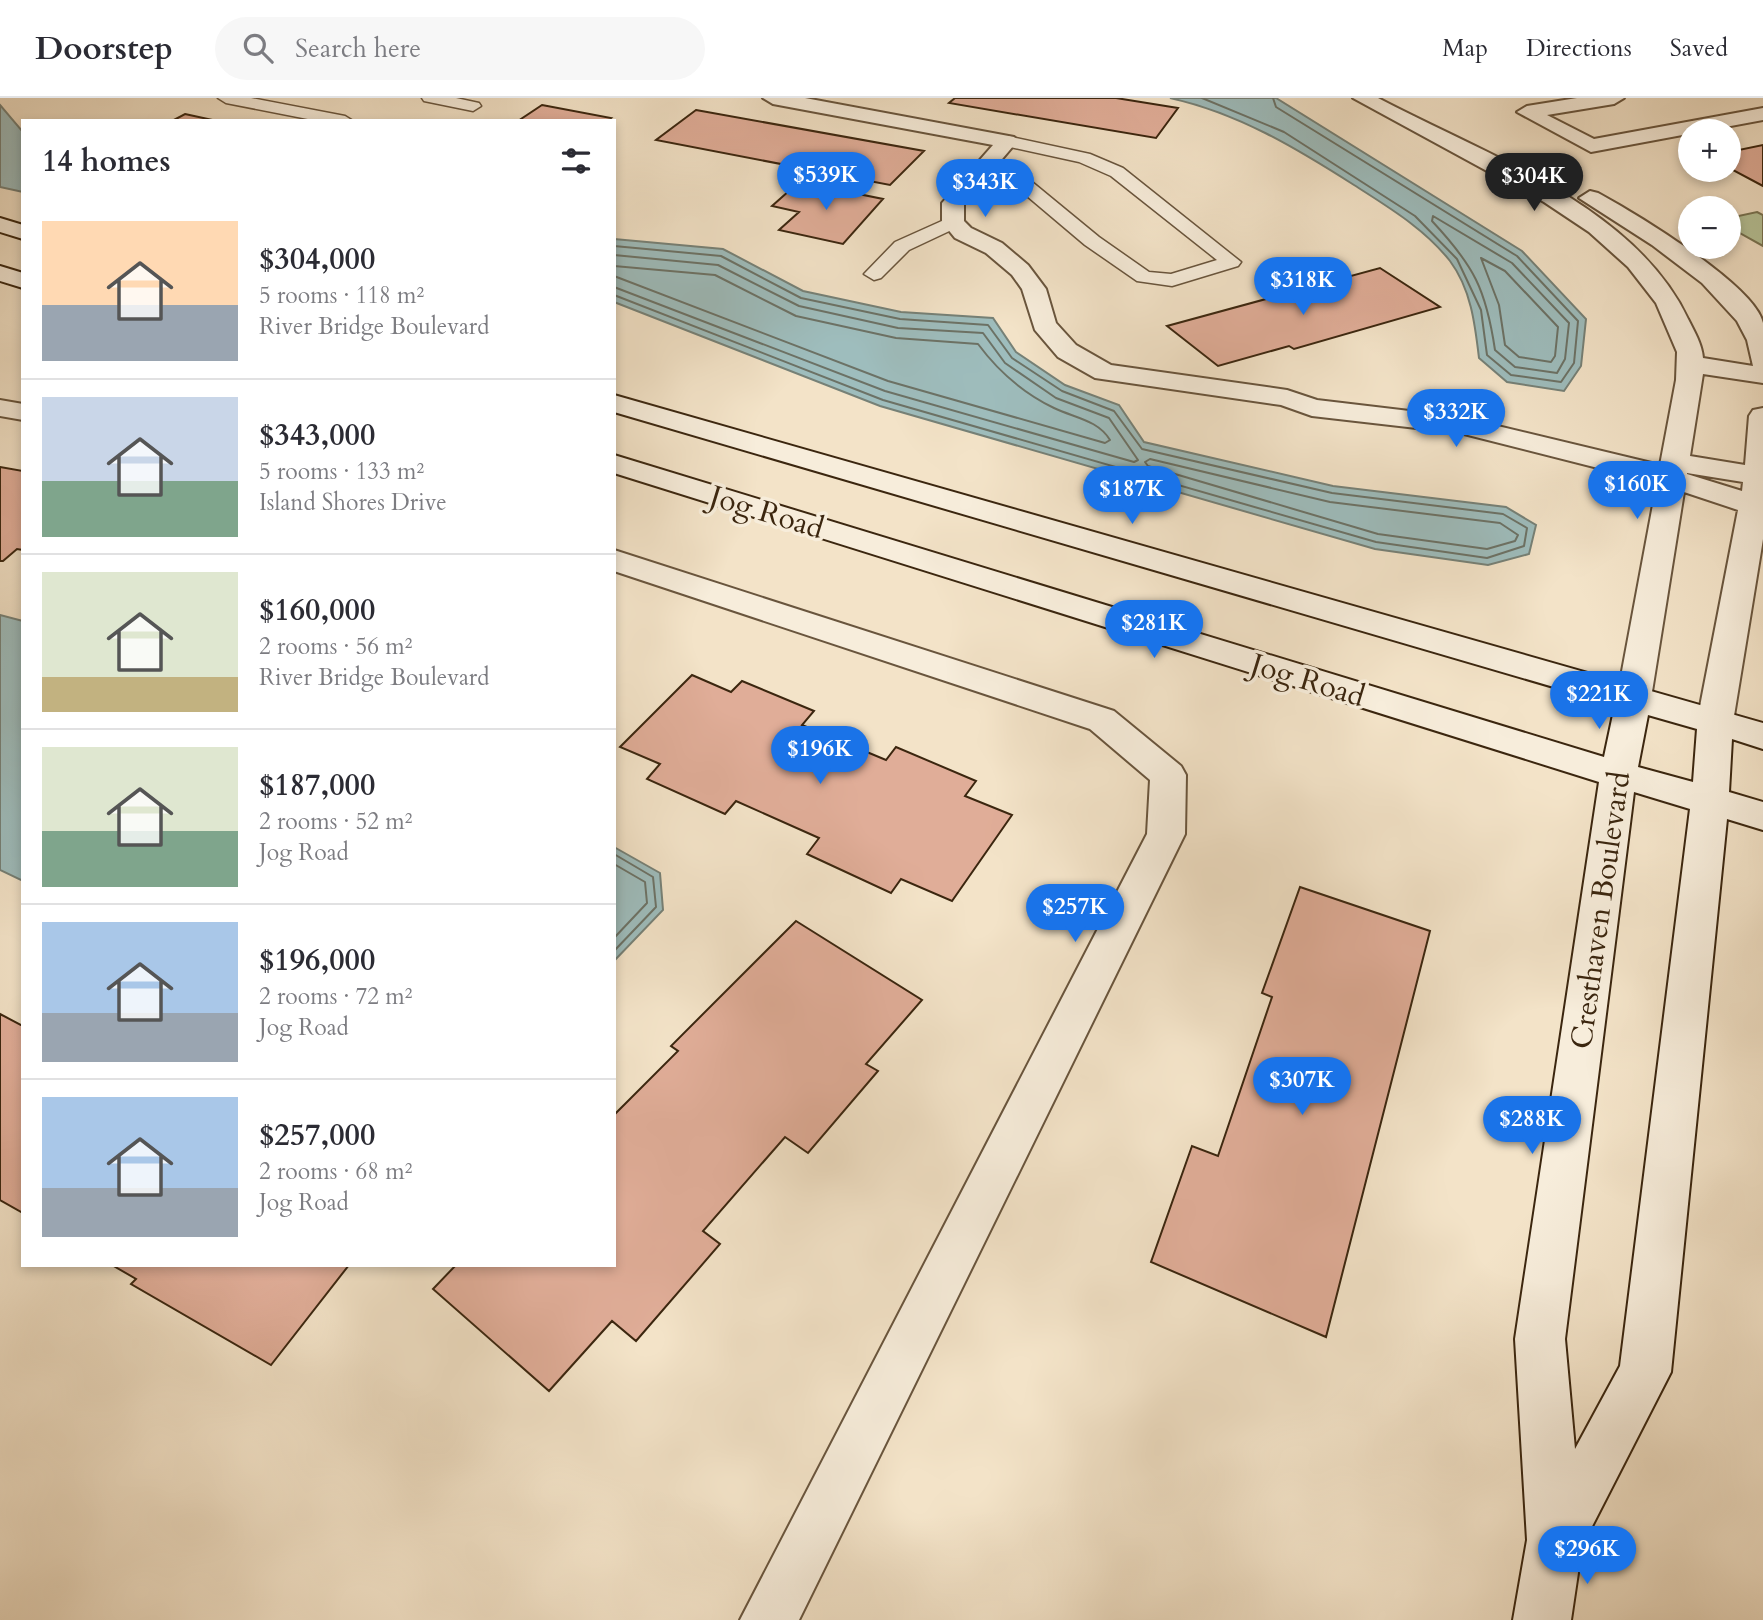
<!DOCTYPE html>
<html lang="en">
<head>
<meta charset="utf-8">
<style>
  :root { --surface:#fff; --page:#f7f7f7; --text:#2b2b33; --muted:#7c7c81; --line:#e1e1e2; --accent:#1a73e8 }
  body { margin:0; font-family:Cardo,serif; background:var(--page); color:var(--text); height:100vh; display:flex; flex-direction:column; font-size:26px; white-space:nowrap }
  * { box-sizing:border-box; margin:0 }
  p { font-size:23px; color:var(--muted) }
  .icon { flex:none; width:38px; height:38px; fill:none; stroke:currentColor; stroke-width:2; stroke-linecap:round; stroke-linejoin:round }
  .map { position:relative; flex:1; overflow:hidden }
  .panel { position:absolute; left:21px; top:21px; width:595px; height:1148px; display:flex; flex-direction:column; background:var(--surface); border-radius:0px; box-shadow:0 4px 10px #0003 }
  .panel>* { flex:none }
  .tools { position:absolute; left:1678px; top:21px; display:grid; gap:14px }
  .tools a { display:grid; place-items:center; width:63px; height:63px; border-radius:50%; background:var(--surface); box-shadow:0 4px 10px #0003; font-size:35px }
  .price { position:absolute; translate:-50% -60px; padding:0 16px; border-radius:24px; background:var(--accent); color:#fff; font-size:23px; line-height:46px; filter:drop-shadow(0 2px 4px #0008) }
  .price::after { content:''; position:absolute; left:50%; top:42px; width:21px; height:16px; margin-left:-10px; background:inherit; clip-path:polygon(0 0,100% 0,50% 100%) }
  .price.active { background:#222; color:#fff }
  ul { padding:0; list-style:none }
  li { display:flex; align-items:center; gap:21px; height:175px; padding:0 21px }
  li+li { border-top:2px solid var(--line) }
  li span { display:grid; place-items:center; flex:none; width:196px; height:140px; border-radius:0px; color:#555 }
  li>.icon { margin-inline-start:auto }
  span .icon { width:84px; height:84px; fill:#fffc; stroke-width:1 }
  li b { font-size:30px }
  h2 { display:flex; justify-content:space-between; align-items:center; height:84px; padding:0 21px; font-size:30px }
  header { display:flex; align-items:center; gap:42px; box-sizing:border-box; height:98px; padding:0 35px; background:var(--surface); border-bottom:2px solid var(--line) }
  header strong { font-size:33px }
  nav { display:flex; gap:38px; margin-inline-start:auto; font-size:24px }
  .search { width:490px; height:63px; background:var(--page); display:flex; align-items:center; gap:18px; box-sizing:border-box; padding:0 24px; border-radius:38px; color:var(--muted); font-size:26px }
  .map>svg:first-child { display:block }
</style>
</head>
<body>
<header>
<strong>Doorstep</strong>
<div class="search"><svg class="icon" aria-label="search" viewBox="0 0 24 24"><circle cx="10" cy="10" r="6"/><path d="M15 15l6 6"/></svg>Search here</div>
<nav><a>Map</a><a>Directions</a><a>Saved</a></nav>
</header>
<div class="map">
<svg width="1763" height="1522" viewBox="0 0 1763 1522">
  <rect width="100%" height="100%" fill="#f3e3c8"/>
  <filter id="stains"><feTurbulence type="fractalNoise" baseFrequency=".00286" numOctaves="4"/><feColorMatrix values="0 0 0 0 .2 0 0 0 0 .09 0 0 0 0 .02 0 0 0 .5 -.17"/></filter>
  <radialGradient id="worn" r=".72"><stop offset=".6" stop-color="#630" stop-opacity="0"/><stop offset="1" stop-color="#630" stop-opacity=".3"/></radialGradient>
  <path fill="#b7c499" stroke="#797554" stroke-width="2" d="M1757 114 1763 117V148L1729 129V120Z"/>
  <path fill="#9ebdbd" stroke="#768177" stroke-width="2" d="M1170 0H1276L1522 153 1586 221 1581 268 1564 293 1507 284 1479 260C1475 226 1471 191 1450 163 1424 130 1388 109 1354 87 1296 50 1238 15 1170 0Z
    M0 7 23 34V94L0 89Z
    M614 141 723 151 803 193 901 214 993 220 1016 254 1065 287 1119 307 1144 344 1333 388 1506 409 1536 427 1529 456 1488 467 1375 451 880 308 614 204Z
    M0 517 23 523V783L0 772Z
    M614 749 660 775 663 812 614 863Z"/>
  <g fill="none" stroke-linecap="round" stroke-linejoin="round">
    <path stroke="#6c7266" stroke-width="2" d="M1202 0 1284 34 1415 118 1457 161 1481 212 1487 257 1511 277 1561 284 1574 265 1578 223 1517 158 1276 9 1273 0
      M1433 118 1512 165 1569 225 1565 261 1557 275 1515 269 1495 252C1486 191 1474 168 1432 123Z
      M614 148 721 158 801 200 900 221 988 227 1012 260 1062 293 1114 313 1142 351 1332 395 1503 416 1527 430 1524 448 1487 460 1376 444 883 302 614 197
      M614 157 718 167 799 208 898 230 983 235 1005 265 1056 300 1109 320 1138 362 1134 364 885 293 614 189
      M1481 160 1505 173 1558 229 1555 258 1551 264 1519 259 1505 247 1499 207Z
      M614 168 715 177 796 218 896 240 978 246C998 273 1023 295 1054 310 1075 320 1098 322 1110 342L1105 345 888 283 614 178
      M1150 361 1330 404 1500 425 1518 437 1515 443 1487 451 1378 436 1148 368 1145 364Z
      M614 756 653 779 656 809 614 853
      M614 766 645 784 647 805 614 840"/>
  </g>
  <path fill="#e0ad98" stroke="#3b260f" stroke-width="2" d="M955 0H1116L1178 10 1156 40 949 5Z
    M542 7 611 20 607 23H518Z
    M696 12 924 53 890 87 656 42Z
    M185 16 217 23H172Z
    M1763 47V88L1729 70V54Z
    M799 84 883 101 843 146 779 132 799 114 772 108Z
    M1380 170 1440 209 1294 251 1289 248 1218 268 1167 228Z
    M0 369 23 373V452L17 451 3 463H0Z
    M692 577 731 594 742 583 814 613 802 627 886 662 896 649 976 683 965 698 1012 717 952 803 901 781 891 795 807 756 819 740 736 703 725 716 647 681 660 666 620 649Z
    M1300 789 1430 833 1326 1239 1151 1164 1192 1048 1218 1058 1272 899 1262 895Z
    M796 823 922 902 866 966 878 973 808 1055 785 1039 703 1133 720 1146 636 1243 612 1223 549 1293 433 1191 456 1167H614V1017L678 953 671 948Z
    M0 916 23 928V1115L0 1102Z
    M112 1167H349L271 1267 131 1186 136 1181Z"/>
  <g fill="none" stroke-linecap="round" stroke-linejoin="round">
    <defs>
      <path id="lane" d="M218 0H251L345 18 353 23H318L226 5Z
        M422 0H456L479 5 481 8 473 13 424 3Z
        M1007 38 1090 56 1123 70 1241 164 1238 168 1172 188 1137 183 1085 147 1014 87 977 75 974 71 977 67 983 66 1026 79 1099 139 1149 174 1171 176 1217 162 1111 78 1079 64 1001 47 998 43 1001 39Z
        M953 118 962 124 960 128 909 152 881 180 874 182 864 176 895 144Z"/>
      <path id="street" d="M763 0H805L1014 39 1017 43 1014 47 964 106V123L971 130 1002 145 1028 167 1046 191 1056 225 1076 247 1111 267 1287 292 1317 302 1460 319 1660 367 1676 282 1677 254 1656 205 1628 169 1589 134 1544 104 1353 0H1378C1482 55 1635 108 1688 221 1694 233 1702 246 1703 260L1753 268 1747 242 1737 223 1702 185 1652 147 1579 100 1590 93 1598 95C1633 114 1755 187 1763 225 1763 243 1763 266 1763 285L1703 276 1690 358 1745 367 1749 318 1753 312 1763 310V441L1733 624 1727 633 1715 636 1703 633 1697 624 1738 412 1684 394 1651 600 1646 608 1634 612 1622 608 1617 600 1657 385 1460 335 1312 318 1281 307 1095 280 1058 259 1035 232 1022 191 1012 177 986 155 955 140 942 124V105L993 47 773 6ZM1687 375 1743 384 1742 393 1687 376Z
        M1577 0H1624L1614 6 1547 17 1594 41 1763 10V22L1591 54 1517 14 1527 8Z
        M0 302 23 306V322L0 318Z
        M614 452 1114 613 1181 668 1186 677 1185 736 799 1522H740L1147 736 1150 682 1090 631 614 473Z"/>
      <path id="secondary" d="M0 120 23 127V141L0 134Z
        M0 168 23 175V190L0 183Z
        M614 297 1763 625V651L1732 641 1729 694 1763 704V732L1727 721 1671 1274 1582 1448 1571 1522H1513L1527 1442 1515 1241 1599 684 614 375V357L1604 659 1615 607 614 314ZM1648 617 1697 631 1693 684 1638 669ZM1634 694 1690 711 1620 1268 1575 1351 1565 1241Z"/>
    </defs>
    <use href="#lane" stroke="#69553d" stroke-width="3"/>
    <use href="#street" stroke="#69553d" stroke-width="4"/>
    <use href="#secondary" stroke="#3b260f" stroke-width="4"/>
    <use href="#lane" fill="#f7eddb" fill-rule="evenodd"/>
    <use href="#street" fill="#f7eddb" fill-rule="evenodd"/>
    <use href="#secondary" fill="#f7eddb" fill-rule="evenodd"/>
  </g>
  <g text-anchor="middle" stroke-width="7" stroke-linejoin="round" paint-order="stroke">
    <g font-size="30" fill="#3b260f" stroke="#f7eddb">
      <text transform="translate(767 414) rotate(17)" y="10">Jog Road</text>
      <text transform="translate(1308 582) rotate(17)" y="10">Jog Road</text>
      <text transform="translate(1600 812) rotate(-82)" y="10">Cresthaven Boulevard</text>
    </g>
  </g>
  <rect width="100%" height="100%" filter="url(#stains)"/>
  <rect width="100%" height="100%" fill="url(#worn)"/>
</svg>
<div class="tools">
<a>+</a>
<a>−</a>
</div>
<b class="price" style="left:826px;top:114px">$539K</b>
<b class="price active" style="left:1534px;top:115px">$304K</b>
<b class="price" style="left:985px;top:121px">$343K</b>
<b class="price" style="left:1303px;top:219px">$318K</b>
<b class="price" style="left:1456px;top:351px">$332K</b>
<b class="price" style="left:1637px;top:423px">$160K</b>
<b class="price" style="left:1132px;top:428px">$187K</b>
<b class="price" style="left:1154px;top:562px">$281K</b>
<b class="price" style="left:1599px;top:633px">$221K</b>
<b class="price" style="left:820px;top:688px">$196K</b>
<b class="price" style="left:1075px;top:846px">$257K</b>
<b class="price" style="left:1302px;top:1019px">$307K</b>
<b class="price" style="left:1532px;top:1058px">$288K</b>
<b class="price" style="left:1587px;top:1488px">$296K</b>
<section class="panel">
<h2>14 homes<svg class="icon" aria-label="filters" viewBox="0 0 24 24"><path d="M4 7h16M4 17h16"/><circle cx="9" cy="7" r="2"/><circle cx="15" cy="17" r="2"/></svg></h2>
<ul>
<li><span style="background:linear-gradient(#ffd9b3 60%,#9aa5b1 0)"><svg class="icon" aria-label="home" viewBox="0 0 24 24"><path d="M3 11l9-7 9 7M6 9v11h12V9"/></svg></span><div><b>$304,000</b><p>5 rooms · 118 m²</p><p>River Bridge Boulevard</p></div></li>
<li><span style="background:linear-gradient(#c9d6e8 60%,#7fa58c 0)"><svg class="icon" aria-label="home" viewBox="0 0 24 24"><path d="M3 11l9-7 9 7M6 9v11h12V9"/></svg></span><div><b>$343,000</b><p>5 rooms · 133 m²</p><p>Island Shores Drive</p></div></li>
<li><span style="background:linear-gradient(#dfe7d0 75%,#c2b280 0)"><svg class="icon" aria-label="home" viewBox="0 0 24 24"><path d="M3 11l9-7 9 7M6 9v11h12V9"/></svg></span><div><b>$160,000</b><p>2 rooms · 56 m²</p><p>River Bridge Boulevard</p></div></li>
<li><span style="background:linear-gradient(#dfe7d0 60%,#7fa58c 0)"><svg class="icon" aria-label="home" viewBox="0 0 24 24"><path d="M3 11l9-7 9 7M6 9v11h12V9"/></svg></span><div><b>$187,000</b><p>2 rooms · 52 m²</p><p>Jog Road</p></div></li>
<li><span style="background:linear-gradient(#a9c7e8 65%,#9aa5b1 0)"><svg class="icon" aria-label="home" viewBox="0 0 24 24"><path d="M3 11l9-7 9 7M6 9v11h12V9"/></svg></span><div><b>$196,000</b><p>2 rooms · 72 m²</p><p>Jog Road</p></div></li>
<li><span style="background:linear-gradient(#a9c7e8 65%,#9aa5b1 0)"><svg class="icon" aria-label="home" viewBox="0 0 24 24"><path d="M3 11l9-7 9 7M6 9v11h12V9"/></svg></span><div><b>$257,000</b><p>2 rooms · 68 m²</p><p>Jog Road</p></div></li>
</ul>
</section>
</div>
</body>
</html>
